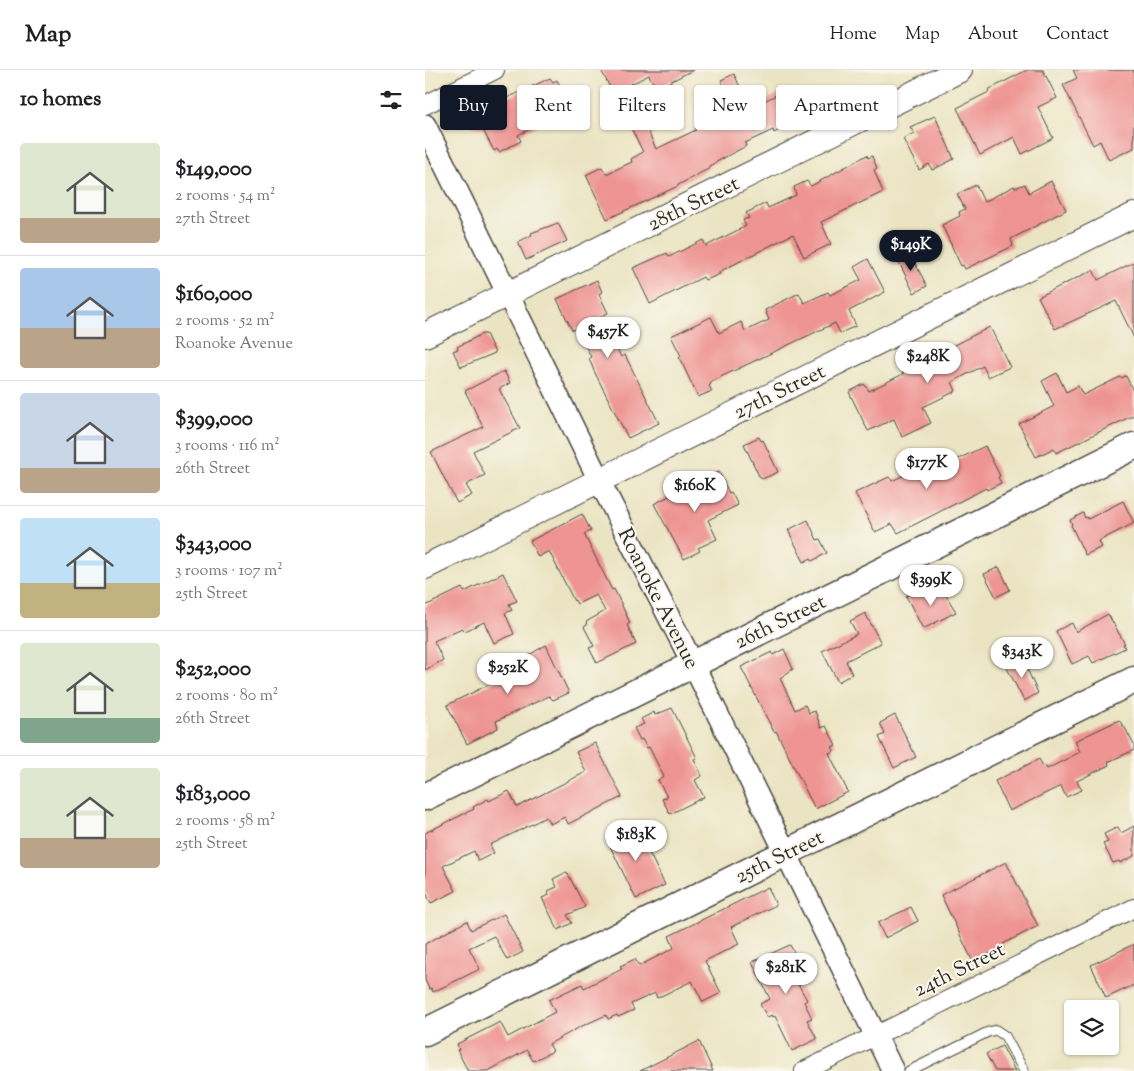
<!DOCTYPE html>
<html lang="en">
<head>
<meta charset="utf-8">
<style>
  :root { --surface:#fff; --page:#f6f6f6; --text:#202124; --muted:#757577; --line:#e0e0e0; --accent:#111827 }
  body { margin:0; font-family:"Sorts Mill Goudy",serif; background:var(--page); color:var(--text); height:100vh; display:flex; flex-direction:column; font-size:19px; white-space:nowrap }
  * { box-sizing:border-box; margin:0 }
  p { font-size:16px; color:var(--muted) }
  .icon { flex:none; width:28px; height:28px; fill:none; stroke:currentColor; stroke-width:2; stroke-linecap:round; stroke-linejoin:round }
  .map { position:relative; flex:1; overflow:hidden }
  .details { display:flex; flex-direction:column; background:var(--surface); width:425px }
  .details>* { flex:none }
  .hud { position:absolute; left:15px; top:15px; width:475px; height:45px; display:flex; gap:10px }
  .buttons { position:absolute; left:639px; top:930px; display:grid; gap:10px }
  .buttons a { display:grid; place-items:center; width:55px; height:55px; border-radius:5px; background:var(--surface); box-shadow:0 1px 4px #0004; font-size:25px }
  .price { position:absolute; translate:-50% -42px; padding:0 11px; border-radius:18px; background:#fff; color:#222; font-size:16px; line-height:32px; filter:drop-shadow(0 1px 2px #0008) }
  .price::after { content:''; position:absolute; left:50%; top:30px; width:15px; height:11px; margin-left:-8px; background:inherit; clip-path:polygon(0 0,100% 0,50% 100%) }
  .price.selected { background:var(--accent); color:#fff }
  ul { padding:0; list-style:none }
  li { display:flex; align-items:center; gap:15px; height:125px; padding:0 20px }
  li+li { border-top:1px solid var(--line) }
  li span { display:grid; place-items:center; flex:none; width:140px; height:100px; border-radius:5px; color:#555 }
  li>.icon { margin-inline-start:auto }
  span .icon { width:60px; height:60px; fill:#fffc; stroke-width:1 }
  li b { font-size:21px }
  h2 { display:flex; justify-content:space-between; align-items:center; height:60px; padding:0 20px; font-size:21px }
  .pill { padding:0 18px; border-radius:5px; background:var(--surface); box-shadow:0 1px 4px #0004; font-size:18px; line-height:45px }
  .pill.selected { background:var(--accent); color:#fff }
  header { display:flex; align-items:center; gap:30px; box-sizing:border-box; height:70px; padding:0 25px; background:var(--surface); border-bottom:1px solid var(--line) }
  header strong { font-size:24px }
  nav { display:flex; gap:28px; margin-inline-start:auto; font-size:18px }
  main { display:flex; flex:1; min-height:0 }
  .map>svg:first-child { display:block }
</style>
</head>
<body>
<header>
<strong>Map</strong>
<nav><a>Home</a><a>Map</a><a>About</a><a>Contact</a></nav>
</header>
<main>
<section class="details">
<h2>10 homes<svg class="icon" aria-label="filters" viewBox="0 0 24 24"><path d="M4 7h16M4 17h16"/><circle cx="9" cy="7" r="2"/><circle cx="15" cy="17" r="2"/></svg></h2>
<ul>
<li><span style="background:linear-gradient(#dfe7d0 75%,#b9a48a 0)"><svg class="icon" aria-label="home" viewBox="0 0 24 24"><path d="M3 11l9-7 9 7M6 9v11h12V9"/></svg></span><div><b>$149,000</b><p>2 rooms · 54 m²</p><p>27th Street</p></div></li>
<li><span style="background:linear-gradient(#a9c7e8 60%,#b9a48a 0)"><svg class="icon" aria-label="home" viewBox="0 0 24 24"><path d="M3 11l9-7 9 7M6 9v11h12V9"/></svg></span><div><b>$160,000</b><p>2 rooms · 52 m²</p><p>Roanoke Avenue</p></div></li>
<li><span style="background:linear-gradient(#c9d6e8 75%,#b9a48a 0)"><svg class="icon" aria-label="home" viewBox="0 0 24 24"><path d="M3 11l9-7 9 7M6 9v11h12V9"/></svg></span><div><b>$399,000</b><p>3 rooms · 116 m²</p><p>26th Street</p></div></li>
<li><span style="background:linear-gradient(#bfe0f5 65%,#c2b280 0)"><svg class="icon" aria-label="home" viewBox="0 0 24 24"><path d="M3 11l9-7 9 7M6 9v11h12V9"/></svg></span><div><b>$343,000</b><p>3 rooms · 107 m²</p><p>25th Street</p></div></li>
<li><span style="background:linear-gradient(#dfe7d0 75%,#7fa58c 0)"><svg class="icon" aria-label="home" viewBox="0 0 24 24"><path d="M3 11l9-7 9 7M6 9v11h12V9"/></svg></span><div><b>$252,000</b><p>2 rooms · 80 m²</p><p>26th Street</p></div></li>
<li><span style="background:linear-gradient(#dfe7d0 70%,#b9a48a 0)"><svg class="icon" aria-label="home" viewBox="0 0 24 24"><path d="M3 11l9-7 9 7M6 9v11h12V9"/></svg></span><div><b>$183,000</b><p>2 rooms · 58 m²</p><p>25th Street</p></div></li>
</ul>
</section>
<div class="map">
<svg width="709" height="1001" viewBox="0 0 709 1001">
  <rect width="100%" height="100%" fill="#fbf7ec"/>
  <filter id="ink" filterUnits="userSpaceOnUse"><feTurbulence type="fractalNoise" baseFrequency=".02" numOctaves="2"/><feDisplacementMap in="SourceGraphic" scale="10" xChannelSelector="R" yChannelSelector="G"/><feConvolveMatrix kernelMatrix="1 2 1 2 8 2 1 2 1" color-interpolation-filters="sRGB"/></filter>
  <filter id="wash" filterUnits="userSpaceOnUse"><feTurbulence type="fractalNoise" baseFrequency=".0096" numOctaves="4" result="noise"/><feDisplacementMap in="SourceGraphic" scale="20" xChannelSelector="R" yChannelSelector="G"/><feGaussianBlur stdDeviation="1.12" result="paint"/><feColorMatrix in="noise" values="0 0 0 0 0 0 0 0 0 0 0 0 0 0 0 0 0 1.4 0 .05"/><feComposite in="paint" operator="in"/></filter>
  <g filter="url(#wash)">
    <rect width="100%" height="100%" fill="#ebe4c3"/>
    <g id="blocks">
      <path fill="#ee9493" d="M176 0H268L231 19 224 5 188 23Z
        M602 0H618L632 28 613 37 628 68 597 84 589 67 555 85 532 38 564 22 563 20Z
        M648 0H709V78L684 90 675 71 668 75 638 15 652 8Z
        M309 4 325 38 363 19 377 48 349 63 348 60 320 73 321 76 284 96 285 98 253 115V116L182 149 161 105 177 97 181 104 207 92 206 89 218 82 206 58 219 52 231 79 271 60 270 57 284 50 289 56 312 43 296 10Z
        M125 8 128 12 132 10 145 36 118 50 119 52 93 65 96 71 74 82 72 79 69 81 57 58 54 59 52 56 49 57 42 44 68 31 69 34Z
        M510 46 529 89 507 100 504 94 494 100 478 69 489 63 485 57Z
        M442 85 443 88 447 86 452 98 449 100 458 122 396 152 406 174 379 187 368 164 294 202 295 204 286 208 280 210 278 207 225 234 208 198 242 183 244 187 278 170 281 176 321 156 318 150 324 148 321 143 341 133 343 138 371 125 369 117 382 111 386 116Z
        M626 111 641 140 586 169 588 176 540 199 538 195 536 196 517 155 535 146 534 142 540 139 532 124 551 115 559 132 589 116 590 118 600 114 604 123Z
        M133 153 142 171 101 190 93 172 107 165 106 163Z
        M483 180 502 216 489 223 471 186Z
        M443 189 460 222 424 241 431 256 415 263 410 253 285 312 286 314 284 316 287 321 273 327 254 287 256 286 246 266 286 247 294 263 316 252 320 261 344 250 340 240 374 223 379 233 403 222 405 225 436 210 429 197Z
        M709 192V268L691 231 630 259 613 227 668 200 673 210Z
        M172 210 177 222 174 224 183 243 176 246 196 287 200 285 234 353 203 368 169 301 164 288 166 287 152 258 147 260 132 229Z
        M565 257 585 297 563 307 558 296 527 312 531 321 498 337 506 353 477 367 469 349 443 361 424 322 439 314 444 321 478 304 477 303 501 291V289Z
        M57 264H61L70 283 36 297 28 281 33 279 32 277Z
        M79 301 85 313 74 319 95 358 48 381 60 405 41 415 47 425 32 433 6 382 58 357 40 321Z
        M632 303 641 322 653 316 658 325 695 307 696 308 701 306 709 323V345L631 383 629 378 611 387 594 354 629 336 617 311Z
        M334 367 336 371 338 370 353 402 337 409 335 406H334L319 374Z
        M560 376 575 406 573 407 576 413 562 420 561 418 473 463 467 454 450 462 430 423 464 407 467 411 521 384 525 393Z
        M294 402 304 423 306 422 313 435 283 450 292 469 273 478 275 481 259 489 229 434 265 415Z
        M698 431 709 453 674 471 677 477 660 485 646 455 647 454 645 450 658 443 660 448 662 447 663 449Z
        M157 444 166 461 159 464 187 520 189 519 194 529 205 553 202 555 211 574 172 593 164 578 169 576 159 557 162 555 161 552 180 541 171 525 152 534 150 530 149 531 124 481 113 487 105 471Z
        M383 450 392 470 395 469 402 483 387 491 386 488 379 492 363 460Z
        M574 497 585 520 571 527 559 504Z
        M78 503 92 531 84 534 87 540 80 543 89 564 69 573 59 552 40 561 37 558 9 571 18 590 0 600V536L37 518 39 522Z
        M516 517 531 542 498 559 481 526 495 519 500 525Z
        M440 543 456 573 421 591 427 604 413 612 397 581 432 564 425 551Z
        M683 544 700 574H698L700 578 668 593 664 586 647 594 631 561 647 553 651 562Z
        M121 575 144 623 128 630 124 626 71 651 73 658 42 674 22 635 73 610 70 605Z
        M359 579 368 599 355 608 370 640 380 635 384 643 390 641 396 658 401 656 411 675 407 677 409 681 404 683 423 722 390 739 351 661 349 662 316 597 347 582 348 585Z
        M597 588 613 623 599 631 581 596Z
        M247 638 272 688 269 689 277 706 270 710 279 727 245 744 237 729 242 727 233 710 239 707 224 677 222 678 217 669 215 670 209 658 219 654 216 649 229 642 230 645Z
        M470 645 491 687 469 698 454 667 460 664 455 653Z
        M694 650 698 656H699L709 675V680L683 692 684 695 652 711 657 720 641 727 636 716 584 741 570 711 614 689 618 696 620 695 622 699 655 682 650 671Z
        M170 673 197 727 143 754 140 747 125 754 121 747 65 775 69 783 53 791 49 781 18 796 31 821 6 833 0 821V763L49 739 48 737 63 729 64 731 84 721 92 737 161 702 151 682Z
        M211 756 240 815 211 829 182 770Z
        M709 756V786L695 793 694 791 688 793 678 774 683 772 679 764 693 757 696 763Z
        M581 792 613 856 578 874 579 877 548 892 516 825Z
        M142 802 160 837 142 845 147 853 133 860 117 828 124 825 123 821 132 817 128 809Z
        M343 817 351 835 306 857 314 874 280 891 296 923 278 932 267 911 232 928 230 923 206 934 209 940 193 947 192 945 183 949 181 945 155 957 124 974 128 981 108 991 102 980 63 1001H43L32 980H34L32 974 75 952 83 967 130 942 124 930 157 914 159 918 197 899 195 896 210 889 214 896 249 878 244 866Z
        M486 837 493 851 460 868 453 853Z
        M79 844 98 882 82 890 69 866 44 878 55 899 8 922 6 918 4 919 0 910V874L42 851 46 860Z
        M709 874V915L681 928 666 895Z
        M365 875 382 907 373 914 382 930 379 932 387 948 382 950 392 969 367 981 350 946 348 947 347 945 342 947 335 934 345 929 327 892Z
        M274 971 288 1001H215Z
        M577 976 583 987 590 1001H570L561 984Z"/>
    </g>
  </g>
  <g filter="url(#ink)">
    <use href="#blocks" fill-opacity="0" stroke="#484742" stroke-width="1"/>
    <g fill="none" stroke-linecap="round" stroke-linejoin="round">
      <defs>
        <path id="service" d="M484 1001 563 962 571 960 580 966 599 1001"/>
        <path id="minor" d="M0 35 70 0
          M379 1001 709 838"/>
        <path id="tertiary" d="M0 55 174 410 268 594 468 1001"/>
        <path id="secondary" d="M0 265 535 0
          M0 497 709 145"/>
        <path id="primary" d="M0 727 709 376
          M0 962 709 610"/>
      </defs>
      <use href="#service" stroke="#484742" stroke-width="11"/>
      <use href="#minor" stroke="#484742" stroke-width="20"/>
      <use href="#tertiary" stroke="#484742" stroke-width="24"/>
      <use href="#secondary" stroke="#484742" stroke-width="26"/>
      <use href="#primary" stroke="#484742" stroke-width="29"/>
      <use href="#service" stroke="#fff" stroke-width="9"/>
      <use href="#minor" stroke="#fff" stroke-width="18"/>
      <use href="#tertiary" stroke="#fff" stroke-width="21"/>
      <use href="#secondary" stroke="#fff" stroke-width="24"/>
      <use href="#primary" stroke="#fff" stroke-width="26"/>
    </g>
  </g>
  <g text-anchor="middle" stroke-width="4" stroke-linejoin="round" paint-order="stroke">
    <g font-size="21" fill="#2b2b2b" stroke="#fbf7ec">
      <text transform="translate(268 133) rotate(-26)" y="7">28th Street</text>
      <text transform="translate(354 321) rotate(-26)" y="7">27th Street</text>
      <text transform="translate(234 528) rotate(63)" y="7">Roanoke Avenue</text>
      <text transform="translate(355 551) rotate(-26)" y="7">26th Street</text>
      <text transform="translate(354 786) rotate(-26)" y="7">25th Street</text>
      <text transform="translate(534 899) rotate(-26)" y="7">24th Street</text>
    </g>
  </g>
</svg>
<div class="buttons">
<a><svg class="icon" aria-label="layers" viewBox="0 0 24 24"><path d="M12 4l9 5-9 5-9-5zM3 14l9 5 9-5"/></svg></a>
</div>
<b class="price selected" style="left:486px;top:202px">$149K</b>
<b class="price" style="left:183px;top:289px">$457K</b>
<b class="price" style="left:503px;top:314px">$248K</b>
<b class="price" style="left:502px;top:420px">$177K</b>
<b class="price" style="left:270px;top:443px">$160K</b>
<b class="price" style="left:506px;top:537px">$399K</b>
<b class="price" style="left:597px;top:609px">$343K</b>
<b class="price" style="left:83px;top:625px">$252K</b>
<b class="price" style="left:211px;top:792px">$183K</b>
<b class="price" style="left:361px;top:925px">$281K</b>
<div class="hud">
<a class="pill selected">Buy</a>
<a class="pill">Rent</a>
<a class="pill">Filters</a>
<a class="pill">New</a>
<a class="pill">Apartment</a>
</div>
</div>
</main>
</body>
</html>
